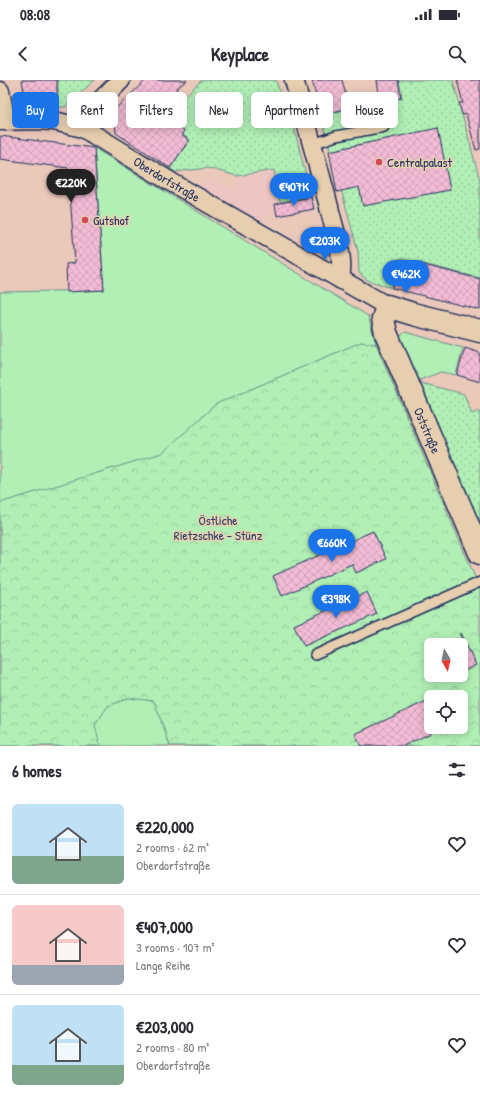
<!DOCTYPE html>
<html lang="en">
<head>
<meta charset="utf-8">
<style>
  :root { --surface:#fff; --page:#f2f2f3; --text:#2b2b33; --muted:#7c7c81; --line:#e1e1e2; --accent:#1a73e8 }
  body { margin:0; font-family:"Patrick Hand",sans-serif; background:var(--page); color:var(--text); height:100vh; display:flex; flex-direction:column; font-size:15px; white-space:nowrap }
  * { box-sizing:border-box; margin:0 }
  p { font-size:13px; color:var(--muted) }
  .icon { flex:none; width:22px; height:22px; fill:none; stroke:currentColor; stroke-width:2; stroke-linecap:round; stroke-linejoin:round }
  .map { position:relative; height:666px; overflow:hidden }
  .side { display:flex; flex-direction:column; background:var(--surface); flex:1 }
  .side>* { flex:none }
  .guide { position:absolute; left:12px; top:12px; width:456px; height:36px; display:flex; gap:8px }
  .needle { width:26px; rotate:171deg }
  .buttons { position:absolute; left:424px; top:558px; display:grid; gap:8px }
  .buttons a { display:grid; place-items:center; width:44px; height:44px; border-radius:6px; background:var(--surface); box-shadow:0 2px 10px #0003; font-size:20px }
  .price { position:absolute; translate:-50% -34px; padding:0 9px; border-radius:14px; background:var(--accent); color:#fff; font-size:13px; line-height:26px; filter:drop-shadow(0 1px 2px #0008) }
  .price::after { content:''; position:absolute; left:50%; top:24px; width:12px; height:9px; margin-left:-6px; background:inherit; clip-path:polygon(0 0,100% 0,50% 100%) }
  .price.selected { background:#222; color:#fff }
  ul { padding:0; list-style:none }
  li { display:flex; align-items:center; gap:12px; height:100px; padding:0 12px }
  li+li { border-top:1px solid var(--line) }
  li span { display:grid; place-items:center; flex:none; width:112px; height:80px; border-radius:6px; color:#555 }
  li>.icon { margin-inline-start:auto }
  span .icon { width:48px; height:48px; fill:#fffc; stroke-width:1 }
  li b { font-size:17px }
  h2 { display:flex; justify-content:space-between; align-items:center; height:48px; padding:0 12px; font-size:17px }
  .pill { padding:0 14px; border-radius:6px; background:var(--surface); box-shadow:0 2px 10px #0003; font-size:14px; line-height:36px }
  .pill.selected { background:var(--accent); color:#fff }
  .status { display:flex; justify-content:space-between; align-items:center; height:28px; padding:0 20px; background:var(--surface); direction:ltr }
  .status svg { height:11px; fill:currentColor }
  header { display:flex; justify-content:space-between; align-items:center; height:52px; padding:0 12px; background:var(--surface); font-size:18px; font-weight:700 }
  .map>svg:first-child { display:block }
</style>
</head>
<body>
<div class="status"><b>08:08</b><svg viewBox="0 0 49 12"><path d="M0 12V9h3v3zM5 12V6h3v6zM10 12V3h3v9zM15 12V0h3v12zM26 1h20v11H26zM47 4h2v5h-2z"/></svg></div>
<header><svg class="icon" aria-label="back" viewBox="0 0 24 24"><path d="M15 5l-7 7 7 7"/></svg>Keyplace<svg class="icon" aria-label="search" viewBox="0 0 24 24"><circle cx="10" cy="10" r="6"/><path d="M15 15l6 6"/></svg></header>
<div class="map">
<svg width="480" height="666" viewBox="0 0 480 666">
  <defs>
    <pattern id="forest-crowns" width="20" height="18" patternUnits="userSpaceOnUse"><rect width="20" height="18" fill="#b1efb5"/><path d="M2 6a3 3 0 1 1 6 0M12 15a3 3 0 1 1 6 0" fill="none" stroke="#98cd9e"/></pattern>
    <pattern id="garden-dots" width="8" height="8" patternUnits="userSpaceOnUse"><rect width="8" height="8" fill="#b1efb5"/><path d="M2 2h.1M6 6h.1" fill="none" stroke="#98cd9e" stroke-width="1.8" stroke-linecap="round"/></pattern>
    <pattern id="building-cross-hatch" width="8" height="8" patternUnits="userSpaceOnUse"><rect width="8" height="8" fill="#f3bcd4"/><path d="M0 0l8 8M0 8l8-8" fill="none" stroke="#d0a2b8"/></pattern>
  </defs>
  <rect width="100%" height="100%" fill="#ebc9ba"/>
  <filter id="ink" filterUnits="userSpaceOnUse"><feTurbulence type="fractalNoise" baseFrequency=".025" numOctaves="2"/><feDisplacementMap in="SourceGraphic" scale="8" xChannelSelector="R" yChannelSelector="G"/><feConvolveMatrix kernelMatrix="1 2 1 2 8 2 1 2 1" color-interpolation-filters="sRGB"/></filter>
  <g filter="url(#ink)">
    <path fill="#edc5c2" d="M274 90 279 122 275 123 263 145 231 127 201 108 207 97 235 111 238 104V96Z"/>
    <path fill="#b1efb5" stroke="#668f8a" fill-rule="evenodd" d="M94 68 368 236 376 264 440 416 480 666H0V212L104 210ZM431 565H461V595H431ZM431 617H461V647H431Z
      M405 252 463 268 456 295 441 292 417 301 400 257Z"/>
    <path fill="url(#forest-crowns)" stroke="#668f8a" fill-rule="evenodd" d="M361 262 376 264 480 509V666H170L154 621 129 618 108 626 95 645 100 666H0V423L162 373 216 324ZM431 565H461V595H431ZM431 617H461V647H431Z"/>
    <path fill="url(#garden-dots)" stroke="#668f8a" d="M58 0H95L65 27H58Z
      M202 0H276L280 14 288 23 311 116 280 122 274 90 237 96 208 88 175 92 170 88 190 60 156 36 183 12 186 15Z
      M399 0H453L480 101V198L399 178 392 208 367 200 359 193 358 171 321 36 366 24 402 18Z
      M417 302 464 314 472 334 480 330V455Z"/>
    <path fill="url(#building-cross-hatch)" stroke="#1b2f5e" d="M22 0H57V27H32L26 23Z
      M146 0H187L176 9 180 14 158 34 184 51 181 55 189 60 170 88 116 53 114 30Z
      M312 0H342L349 28 321 35Z
      M377 0H398L401 18 380 21Z
      M457 0H480V69L476 70 466 34 462 35 459 23H463Z
      M438 48 450 110 363 126 359 107 337 112 329 71Z
      M0 56 94 68 104 210 67 212 66 184 75 183 68 88 0 79Z
      M311 117 314 129 277 136 275 124Z
      M399 182 410 185 411 182 480 199V230L392 208Z
      M465 268 480 273V302L457 295Z
      M373 451 386 479 356 493 352 484 282 516 273 496Z
      M367 512 377 534 304 566 294 545Z
      M461 553 476 585 461 593Z
      M431 619V653L403 666H361L355 654Z"/>
    <g fill="none" stroke-linecap="round" stroke-linejoin="round">
      <defs>
        <path id="lane" d="M313 64 336 56 384 47
          M315 575 480 502"/>
        <g id="street">
          <path d="M294 0C306 42 318 85 329 127 334 150 345 176 340 199"/>
          <path d="M0 11 6 41"/>
          <path id="s1" d="M0 41 34 40 54 41 83 48 171 102 387 226"/>
          <path d="M83 48 93 28 121 0"/>
        </g>
        <g id="secondary">
          <path id="s2" d="M480 251 413 234 387 226 383 239 386 253 480 473"/>
        </g>
      </defs>
      <use href="#lane" stroke="#1b2f5e" stroke-width="12"/>
      <use href="#street" stroke="#1b2f5e" stroke-width="21"/>
      <use href="#secondary" stroke="#1b2f5e" stroke-width="25"/>
      <use href="#lane" stroke="#e7ceaf" stroke-width="9"/>
      <use href="#street" stroke="#e7ceaf" stroke-width="18"/>
      <use href="#secondary" stroke="#e7ceaf" stroke-width="22"/>
    </g>
  </g>
  <g fill="#d1495b" stroke="#e7ceaf" stroke-width="1.5">
    <circle cx="379" cy="82" r="4"/>
    <circle cx="85" cy="140" r="4"/>
  </g>
  <g text-anchor="middle" stroke-width="3" stroke-linejoin="round" paint-order="stroke">
    <g font-size="13" fill="#1b2f5e" stroke="#e7ceaf" text-anchor="start">
      <text x="387" y="87">Centralpalast</text>
      <text x="93" y="145">Gutshof</text>
    </g>
    <g font-size="13" fill="#1b2f5e" stroke="#e7ceaf">
      <text dy="5" stroke="none"><textPath href="#s1" startOffset="182">Oberdorfstraße</textPath></text>
      <text dy="5" stroke="none"><textPath href="#s2" startOffset="230">Oststraße</textPath></text>
    </g>
    <g font-size="13" fill="#2a4267" stroke="#e7ceaf">
      <text x="218" y="445">Östliche<tspan x="218" dy="15">Rietzschke - Stünz</tspan></text>
    </g>
  </g>
</svg>
<div class="buttons">
<a><svg class="needle" viewBox="-14 -14 28 28"><path d="M0-13l5 13h-10z" fill="#e53935"/><path d="M0 13l5-13h-10z" fill="#7c7c81"/></svg></a>
<a><svg class="icon" aria-label="locate" viewBox="0 0 24 24"><circle cx="12" cy="12" r="6"/><path d="M12 2v4M12 18v4M2 12h4M18 12h4"/></svg></a>
</div>
<b class="price selected" style="left:71px;top:123px">€220K</b>
<b class="price" style="left:294px;top:127px">€407K</b>
<b class="price" style="left:325px;top:181px">€203K</b>
<b class="price" style="left:406px;top:214px">€462K</b>
<b class="price" style="left:332px;top:483px">€660K</b>
<b class="price" style="left:336px;top:539px">€398K</b>
<div class="guide">
<a class="pill selected">Buy</a>
<a class="pill">Rent</a>
<a class="pill">Filters</a>
<a class="pill">New</a>
<a class="pill">Apartment</a>
<a class="pill">House</a>
</div>
</div>
<section class="side">
<h2>6 homes<svg class="icon" aria-label="filters" viewBox="0 0 24 24"><path d="M4 7h16M4 17h16"/><circle cx="9" cy="7" r="2"/><circle cx="15" cy="17" r="2"/></svg></h2>
<ul>
<li><span style="background:linear-gradient(#bfe0f5 65%,#7fa58c 0)"><svg class="icon" aria-label="home" viewBox="0 0 24 24"><path d="M3 11l9-7 9 7M6 9v11h12V9"/></svg></span><div><b>€220,000</b><p>2 rooms · 62 m²</p><p>Oberdorfstraße</p></div><svg class="icon" aria-label="heart" viewBox="0 0 24 24"><path d="M12 20l-8-8c-3-5 5-10 8-4 3-6 11-1 8 4z"/></svg></li>
<li><span style="background:linear-gradient(#f6c9c9 75%,#9aa5b1 0)"><svg class="icon" aria-label="home" viewBox="0 0 24 24"><path d="M3 11l9-7 9 7M6 9v11h12V9"/></svg></span><div><b>€407,000</b><p>3 rooms · 107 m²</p><p>Lange Reihe</p></div><svg class="icon" aria-label="heart" viewBox="0 0 24 24"><path d="M12 20l-8-8c-3-5 5-10 8-4 3-6 11-1 8 4z"/></svg></li>
<li><span style="background:linear-gradient(#bfe0f5 75%,#7fa58c 0)"><svg class="icon" aria-label="home" viewBox="0 0 24 24"><path d="M3 11l9-7 9 7M6 9v11h12V9"/></svg></span><div><b>€203,000</b><p>2 rooms · 80 m²</p><p>Oberdorfstraße</p></div><svg class="icon" aria-label="heart" viewBox="0 0 24 24"><path d="M12 20l-8-8c-3-5 5-10 8-4 3-6 11-1 8 4z"/></svg></li>
</ul>
</section>
</body>
</html>
